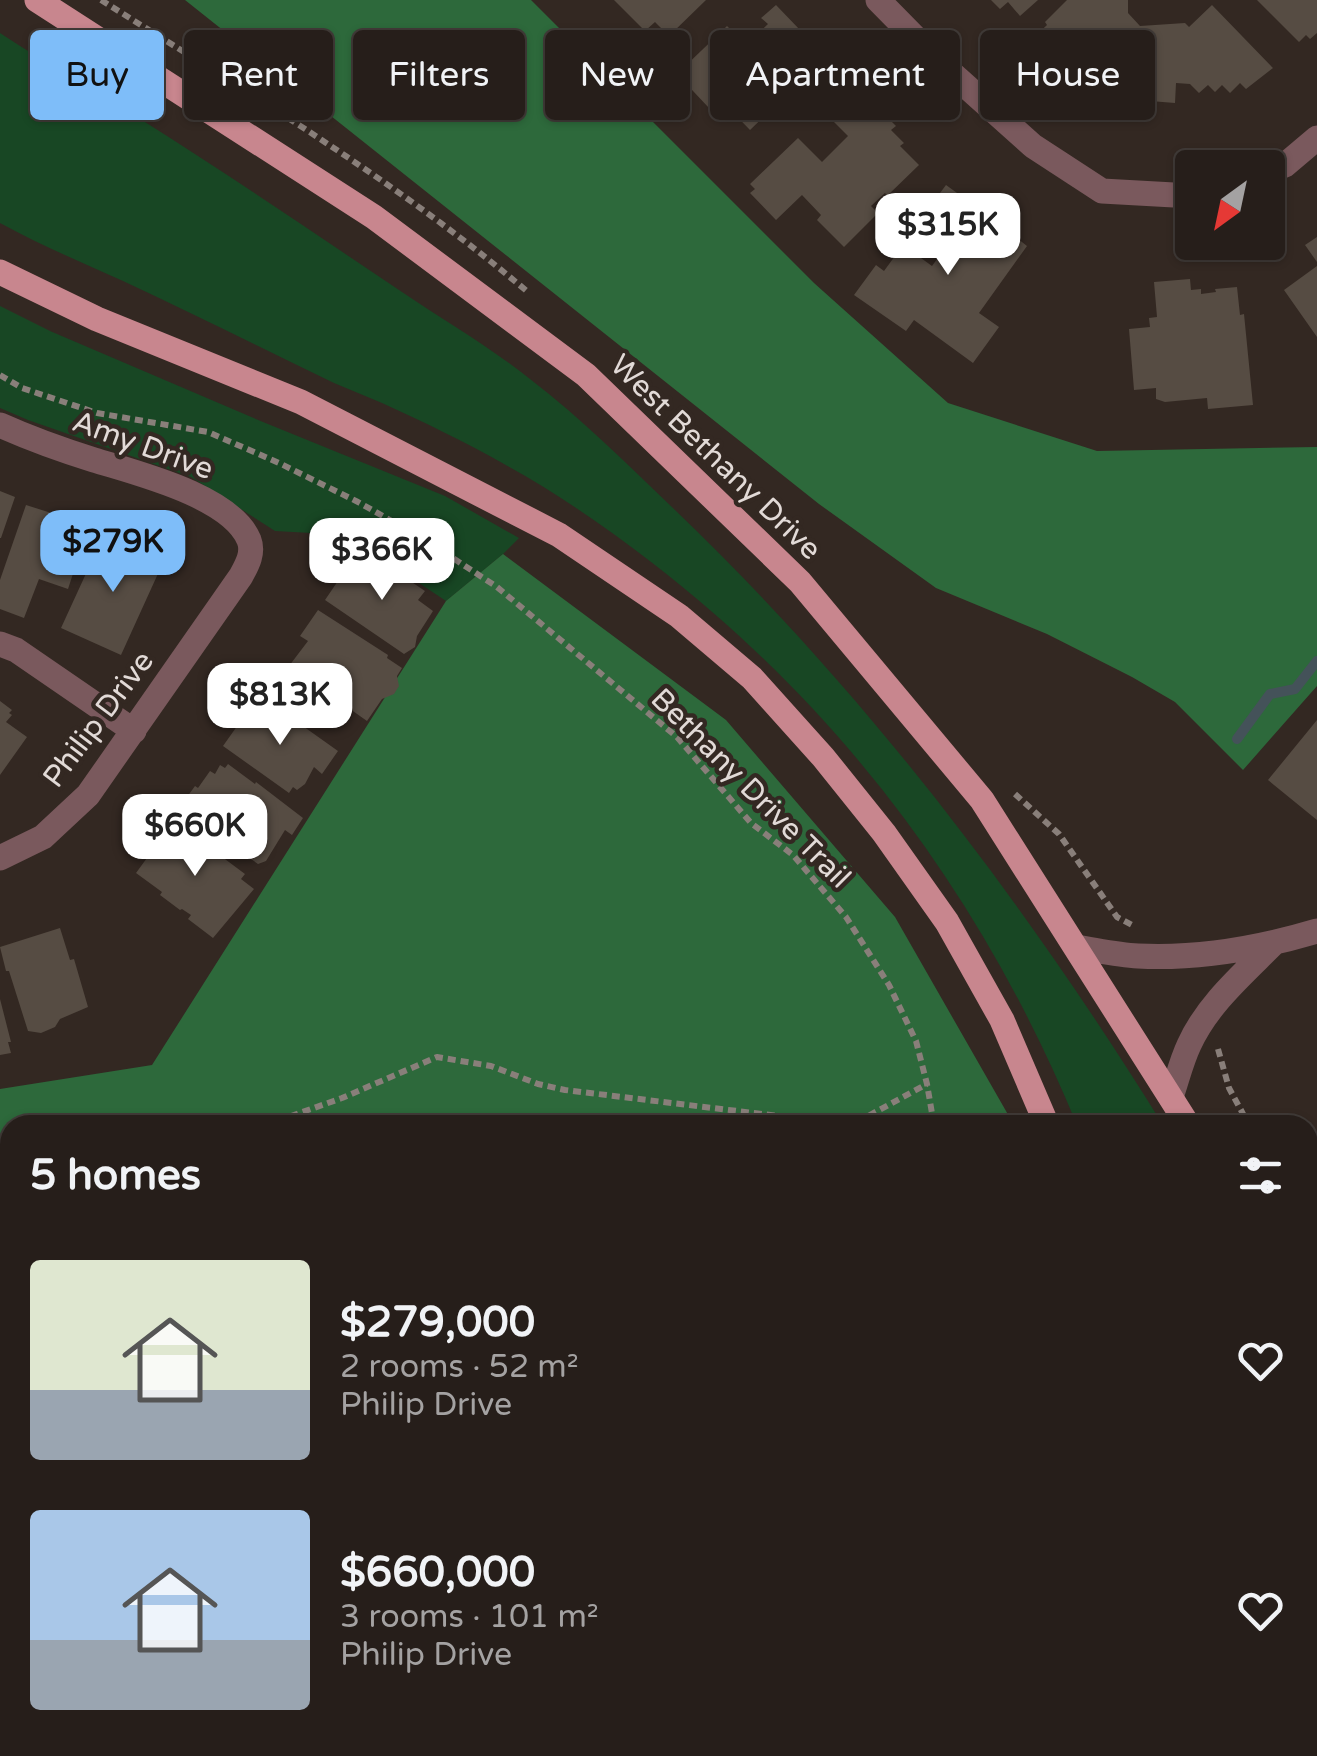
<!DOCTYPE html>
<html lang="en">
<head>
<meta charset="utf-8">
<style>
  :root { --surface:#261e1a; --page:#322b27; --text:#f1f3f6; --muted:#a4a2a2; --line:#423c39; --accent:#7ebdf9 }
  body { margin:0; font-family:"Varela Round",sans-serif; background:var(--page); color:var(--text); height:100vh; display:flex; flex-direction:column; font-size:38px; white-space:nowrap }
  * { box-sizing:border-box; margin:0 }
  p { font-size:32px; color:var(--muted) }
  .icon { flex:none; width:55px; height:55px; fill:none; stroke:currentColor; stroke-width:2; stroke-linecap:round; stroke-linejoin:round }
  .map { position:relative; flex:1; overflow:hidden }
  .details { position:absolute; left:0px; top:1115px; width:1318px; height:642px; display:flex; flex-direction:column; background:var(--surface); border-radius:30px 30px 0 0; box-shadow:0 2px 8px #0004,0 0 0 2px var(--line) }
  .details>* { flex:none }
  .hud { position:absolute; left:30px; top:30px; width:1258px; height:90px; display:flex; gap:20px }
  .needle { width:65px; rotate:213deg }
  .fabs { position:absolute; left:1175px; top:150px; display:grid; gap:20px }
  .fabs a { display:grid; place-items:center; width:110px; height:110px; border-radius:10px; background:var(--surface); box-shadow:0 2px 8px #0004,0 0 0 2px var(--line); font-size:50px }
  .price { position:absolute; translate:-50% -85px; padding:0 22px; border-radius:20px; background:#fff; color:#222; font-size:32px; line-height:65px; filter:drop-shadow(0 2px 5px #0008) }
  .price::after { content:''; position:absolute; left:50%; top:60px; width:30px; height:22px; margin-left:-15px; background:inherit; clip-path:polygon(0 0,100% 0,50% 100%) }
  .price.active { background:var(--accent); color:#111 }
  ul { padding:0; list-style:none }
  li { display:flex; align-items:center; gap:30px; height:250px; padding:0 30px }
  li span { display:grid; place-items:center; flex:none; width:280px; height:200px; border-radius:10px; color:#555 }
  li>.icon { margin-inline-start:auto }
  span .icon { width:120px; height:120px; fill:#fffc; stroke-width:1 }
  li b { font-size:42px }
  h2 { display:flex; justify-content:space-between; align-items:center; height:120px; padding:0 30px; font-size:42px }
  .pill { padding:0 35px; border-radius:10px; background:var(--surface); box-shadow:0 2px 8px #0004,0 0 0 2px var(--line); font-size:35px; line-height:90px }
  .pill.active { background:var(--accent); color:#111 }
  .map>svg:first-child { display:block }
</style>
</head>
<body>
<div class="map">
<svg width="1317" height="1756" viewBox="0 0 1317 1756">
  <rect width="100%" height="100%" fill="#332822"/>
  <path fill="#184724" d="M0 33C47 64 97 92 145 122 232 177 317 235 402 292 445 321 490 347 530 379 581 418 628 465 675 510 865 692 1024 901 1163 1125H1077C985 902 846 713 655 565 607 528 557 493 504 464 465 442 424 422 382 403 366 396 350 390 334 383 263 349 194 314 123 281 81 262 40 245 0 223Z
    M0 306 50 331 263 422 445 496 519 538 503 554 446 601 347 535 275 531 191 477 28 420 0 408Z
    M1308 1430 1317 1457V1756H1255L1252 1748H1308Z"/>
  <path fill="#2d693b" d="M185 0H531L814 283 948 403 1097 451 1317 447V686L1243 770 1175 702 1132 677 1047 634 936 588 819 504Z
    M503 554 726 720 895 917 1014 1125H10V1228L0 1231V1089L152 1065 446 601Z"/>
  <g fill="none" stroke-linecap="round" stroke-linejoin="round">
    <path stroke="#445259" stroke-width="10" d="M1237 739 1270 694 1295 689 1317 661"/>
  </g>
  <path fill="#564c43" d="M614 0H706L669 36 655 22 645 31Z
    M991 0H1038L1020 16 1008 2 1000 9Z
    M1067 0H1128V13L1140 26 1185 23 1189 27 1212 5 1273 68 1246 89 1240 83 1230 93 1222 85 1215 92 1208 85 1199 93 1190 84 1176 83 1175 103 1150 101V85L1117 117 1090 89 1103 77 1097 71 1102 67 1091 55 1088 59 1077 47 1052 72 1026 45 1047 25 1045 22Z
    M1257 0H1317V33L1310 39 1306 35 1299 42Z
    M776 5 826 57 750 130 719 98 709 108 677 74 727 26 746 45 768 24 761 18Z
    M633 40 650 60 626 81 608 60Z
    M854 95 870 112 876 106 896 126 891 130 904 143 900 146 919 165 887 196 885 193 871 206 878 213 844 247 817 220 821 215 802 195 776 220 750 193 755 189 750 184 798 138 822 162 848 136 830 118Z
    M946 185 964 198 961 201 974 210 977 206 1027 246 979 313 999 327 973 363 914 320 906 331 854 295 876 265 884 271 903 245 932 266 955 234 925 213Z
    M1317 237V262L1305 245Z
    M1317 266V337L1284 290Z
    M1190 279 1191 290 1201 289V294L1216 292 1215 289 1237 287 1240 315 1244 314 1253 405 1208 409 1207 398 1165 402 1156 399V388L1134 390 1129 329 1150 327 1149 318 1157 317 1154 282Z
    M0 491 15 497 1 538H0Z
    M26 505 67 518 68 515 84 520 82 526 88 528 68 589 39 579 24 618 0 609V580Z
    M107 535 150 554 152 550 166 556 121 655 61 628 89 567 91 569Z
    M367 552 425 591 418 600 433 611 417 636 415 647 404 654 325 600 342 575 346 578 357 562 360 564Z
    M318 610 388 655 387 658 402 668 397 676 399 686 394 694 382 699 367 721 289 666 308 641 300 636Z
    M0 701 12 710 9 713 12 715 6 722 27 737 0 775Z
    M269 702 338 751 322 774 314 767 305 784 297 790 293 787 289 793 223 746 240 722 246 727 257 713 260 715Z
    M1317 720V820L1268 780Z
    M228 764 255 784 256 782 303 818 292 835 285 830 266 861 258 864 179 808 195 786 198 788 210 771 215 774 220 765 225 768Z
    M174 821 245 874 241 879 254 889 213 938 188 919 191 915 182 909 180 910 160 895 162 892 136 873Z
    M60 928 70 960 74 959 88 1007 60 1019 55 1027 41 1033 28 1031 9 971H6L0 947Z
    M0 999 11 1042H8L11 1053 0 1055Z
    M0 1544 10 1551V1630L3 1639 0 1636Z
    M155 1748H199L193 1756H167Z
    M230 1748H271L283 1756H224Z
    M575 1748H635L629 1756H587Z
    M659 1748H736L731 1756H654Z"/>
  <g fill="none" stroke-linecap="round" stroke-linejoin="round">
    <path stroke="#897f7a" stroke-width="6" stroke-dasharray="8 5" stroke-linecap="butt" d="M101 0C247 92 397 181 529 293
      M0 375 22 388 97 413 208 432 279 463 358 502 427 541 497 587 677 737 751 823 793 855 846 917 889 985 916 1041 927 1084 934 1125
      M1015 794 1059 834 1117 917 1132 925
      M1218 1049 1229 1088 1249 1125
      M266 1125 342 1098 437 1057 491 1066 538 1084 565 1090 803 1119 859 1121 927 1084
      M0 1165 10 1162
      M1308 1230 1317 1247
      M1161 1748 1164 1756"/>
    <path stroke="#7a595d" stroke-width="25" d="M878 0 938 61 1033 146 1102 191 1192 196
      M1268 172 1285 165 1317 138
      M0 425C31 439 62 450 94 460 136 473 231 496 249 540 254 553 247 565 241 576L88 795 43 837 0 858
      M0 644 16 650 134 731
      M1076 947C1096 950 1117 955 1138 956 1198 959 1260 948 1317 931
      M1171 1097C1177 1080 1181 1062 1189 1045 1207 1005 1242 975 1273 944
      M0 1449 10 1456
      M0 1731 10 1738
      M23 1748 35 1756
      M426 1748 438 1756
      M881 1748 893 1756"/>
    <path stroke="#c8868e" stroke-width="25" d="M37 0 374 217 586 375 800 582 982 800 1188 1125
      M0 272 97 319 301 402 559 535 679 616 752 678 823 757 884 833 947 922 1002 1020 1047 1125
      M1308 1350 1317 1373
      M1208 1748 1210 1756"/>
  </g>
  <g text-anchor="middle" stroke-width="9" stroke-linejoin="round" paint-order="stroke">
    <g font-size="30" fill="#e2dad7" stroke="#332822">
      <text transform="translate(143 445) rotate(20)" y="10">Amy Drive</text>
      <text transform="translate(716 457) rotate(44)" y="10">West Bethany Drive</text>
      <text transform="translate(98 719) rotate(-53)" y="10">Philip Drive</text>
      <text transform="translate(751 788) rotate(45)" y="10">Bethany Drive Trail</text>
    </g>
  </g>
</svg>
<div class="fabs">
<a><svg class="needle" viewBox="-14 -14 28 28"><path d="M0-13l5 13h-10z" fill="#e53935"/><path d="M0 13l5-13h-10z" fill="#a4a2a2"/></svg></a>
</div>
<b class="price" style="left:948px;top:278px">$315K</b>
<b class="price active" style="left:113px;top:595px">$279K</b>
<b class="price" style="left:382px;top:603px">$366K</b>
<b class="price" style="left:280px;top:748px">$813K</b>
<b class="price" style="left:195px;top:879px">$660K</b>
<div class="hud">
<a class="pill active">Buy</a>
<a class="pill">Rent</a>
<a class="pill">Filters</a>
<a class="pill">New</a>
<a class="pill">Apartment</a>
<a class="pill">House</a>
</div>
<section class="details">
<h2>5 homes<svg class="icon" aria-label="filters" viewBox="0 0 24 24"><path d="M4 7h16M4 17h16"/><circle cx="9" cy="7" r="2"/><circle cx="15" cy="17" r="2"/></svg></h2>
<ul>
<li><span style="background:linear-gradient(#dfe7d0 65%,#9aa5b1 0)"><svg class="icon" aria-label="home" viewBox="0 0 24 24"><path d="M3 11l9-7 9 7M6 9v11h12V9"/></svg></span><div><b>$279,000</b><p>2 rooms · 52 m²</p><p>Philip Drive</p></div><svg class="icon" aria-label="heart" viewBox="0 0 24 24"><path d="M12 20l-8-8c-3-5 5-10 8-4 3-6 11-1 8 4z"/></svg></li>
<li><span style="background:linear-gradient(#a9c7e8 65%,#9aa5b1 0)"><svg class="icon" aria-label="home" viewBox="0 0 24 24"><path d="M3 11l9-7 9 7M6 9v11h12V9"/></svg></span><div><b>$660,000</b><p>3 rooms · 101 m²</p><p>Philip Drive</p></div><svg class="icon" aria-label="heart" viewBox="0 0 24 24"><path d="M12 20l-8-8c-3-5 5-10 8-4 3-6 11-1 8 4z"/></svg></li>
</ul>
</section>
</div>
</body>
</html>
